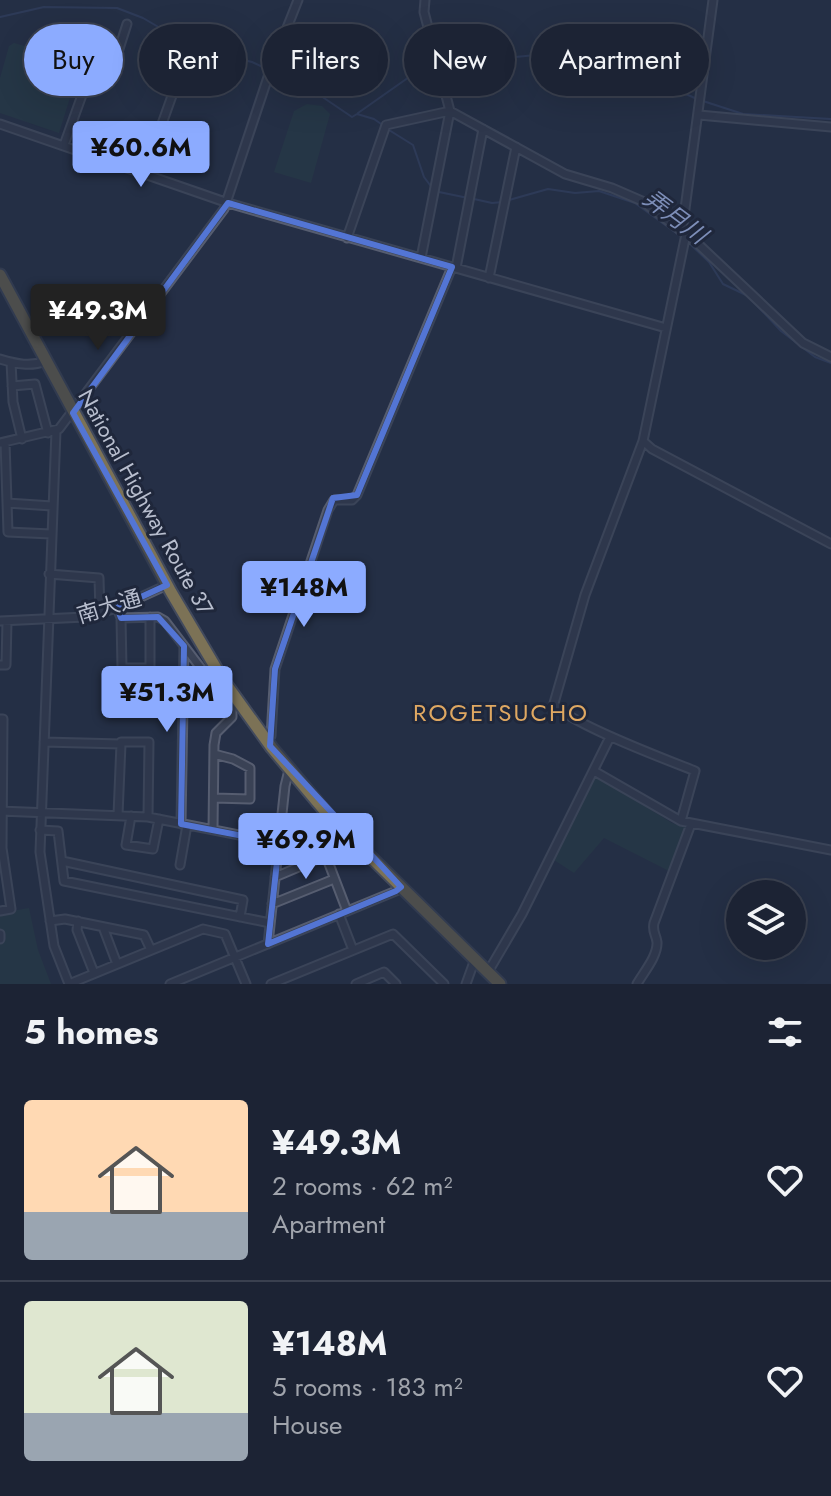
<!DOCTYPE html>
<html lang="en">
<head>
<meta charset="utf-8">
<style>
  :root { --surface:#1c2334; --page:#252b3c; --text:#f1f3f6; --muted:#a0a4ac; --line:#3a404f; --accent:#8cabff }
  body { margin:0; font-family:Jost,"Noto Sans JP",sans-serif; background:var(--page); color:var(--text); height:100vh; display:flex; flex-direction:column; font-size:30px; white-space:nowrap }
  * { box-sizing:border-box; margin:0 }
  p { font-size:26px; color:var(--muted) }
  .icon { flex:none; width:44px; height:44px; fill:none; stroke:currentColor; stroke-width:2; stroke-linecap:round; stroke-linejoin:round }
  .map { position:relative; height:984px; overflow:hidden }
  .drawer { display:flex; flex-direction:column; background:var(--surface); flex:1 }
  .drawer>* { flex:none }
  .banner { position:absolute; left:24px; top:24px; width:784px; height:72px; display:flex; gap:16px }
  .tools { position:absolute; left:726px; top:880px; display:grid; gap:16px }
  .tools a { display:grid; place-items:center; width:80px; height:80px; border-radius:50%; background:var(--surface); box-shadow:0 8px 32px #0002,0 0 0 2px var(--line); font-size:40px }
  .price { position:absolute; translate:-50% -68px; padding:0 18px; border-radius:8px; background:var(--accent); color:#111; font-size:26px; line-height:52px; filter:drop-shadow(0 2px 4px #0008) }
  .price::after { content:''; position:absolute; left:50%; top:48px; width:24px; height:18px; margin-left:-12px; background:inherit; clip-path:polygon(0 0,100% 0,50% 100%) }
  .price.active { background:#222; color:#fff }
  ul { padding:0; list-style:none }
  li { display:flex; align-items:center; gap:24px; height:200px; padding:0 24px }
  li+li { border-top:2px solid var(--line) }
  li span { display:grid; place-items:center; flex:none; width:224px; height:160px; border-radius:8px; color:#555 }
  li>.icon { margin-inline-start:auto }
  span .icon { width:96px; height:96px; fill:#fffc; stroke-width:1 }
  li b { font-size:34px }
  h2 { display:flex; justify-content:space-between; align-items:center; height:96px; padding:0 24px; font-size:34px }
  .tag { padding:0 28px; border-radius:36px; background:var(--surface); box-shadow:0 8px 32px #0002,0 0 0 2px var(--line); font-size:28px; line-height:72px }
  .tag.active { background:var(--accent); color:#111 }
  .map>svg:first-child { display:block }
</style>
</head>
<body>
<div class="map">
<svg width="831" height="984" viewBox="0 0 831 984">
  <rect width="100%" height="100%" fill="#252f46"/>
  <path fill="#273f47" d="M14 43 81 62 59 133 0 113V78L9 46Z
    M307 104 322 106 330 114 311 183 274 172 294 111Z
    M595 775 672 823 686 827 669 871 604 838 574 873 554 860Z
    M29 908 38 950 51 984H0V913Z"/>
  <g fill="none" stroke-linecap="round" stroke-linejoin="round">
    <path stroke="#38486e" stroke-width="2" d="M0 17 44 7 117 8 143 18 196 49 252 62 267 69
      M272 76 287 91 321 96 352 117 357 114 374 119 384 126
      M703 101 743 114 831 119
      M358 113 412 75 430 74 476 61 546 54 616 63 697 99
      M389 130 413 145 424 177 433 189
      M439 192 468 198
      M474 199 492 203 503 202
      M509 200 548 189 575 193 599 191 635 203 683 238
      M688 242 709 262 723 284 748 296 781 331 815 357 831 363"/>
    <defs>
      <path id="minor" d="M699 115 831 127
        M0 124 228 203 666 328
        M64 145 95 59 112 58 118 52 127 24
        M144 174 173 93 159 58
        M682 231 713 0
        M347 238 386 125 450 111 565 174 612 188 642 201 696 242 803 343 831 357
        M421 258 450 111 424 12 425 0
        M456 268 483 129
        M489 278 516 147
        M0 359C17 364 30 367 46 361
        M11 362 13 402 22 439
        M12 386 35 384 48 433
        M56 431 40 852 54 946 69 984
        M643 441 652 449 831 544
        M5 442 8 532 51 534
        M0 443 59 429 224 209 271 68 298 0
        M7 503 52 506
        M49 574 99 578 100 613
        M117 608 121 618 158 617 165 621 232 709V717L216 733 214 745 213 830
        M121 618 122 668H150V617
        M0 621 85 617 117 608 167 585
        M0 665H6L7 621
        M0 719H3L2 848 11 909 0 911
        M44 742 121 744V742H149L148 817
        M267 742 271 736 275 669 328 510 334 500H352L357 495 452 267
        M214 754 233 759 250 768V799L214 798
        M594 771 681 821 831 850
        M0 811 148 817 279 843
        M118 815 121 744
        M131 816 126 845 153 849 159 819
        M681 821 695 771C670 761 563 721 554 703L585 595 643 441 686 234
        M181 824 184 646
        M40 830 58 831 64 881 270 923
        M280 836 321 843 347 911
        M62 861 243 900 240 917
        M180 865 187 825
        M275 877 325 856
        M272 904 334 879
        M339 914 353 950
        M50 921 65 919 144 935 151 950
        M78 921 77 930 94 973
        M103 927 117 964
        M0 934V939
        M268 944 285 786 289 770
        M488 972 522 914 610 737
        M69 984 203 929 225 934 246 984
        M170 984 396 891 401 887
        M271 984 393 934 444 984
        M356 984 384 972 396 984
        M466 984 475 959
        M637 984C643 973 658 956 657 942 656 934 652 932 654 923L691 824"/>
      <path id="highway" d="M0 275 171 592 223 680 272 748 330 817 500 984"/>
    </defs>
    <use href="#minor" stroke="#565d70" stroke-width="11"/>
    <use href="#highway" stroke="#424a5d" stroke-width="15"/>
    <use href="#minor" stroke="#3a4255" stroke-width="7"/>
    <use href="#highway" stroke="#7c7256" stroke-width="11"/>
  </g>
  <path d="M0 0H831V984H0ZM228 203 452 267 357 495 333 498 275 669 270 746 401 887 396 891 268 944 279 843 181 824 184 646 158 617 121 618 117 608 167 585 73 413Z" fill="#252f46" fill-opacity=".55" fill-rule="evenodd"/>
  <path fill="none" stroke="#5375d4" stroke-width="6" stroke-linejoin="round" d="M228 203 452 267 357 495 333 498 275 669 270 746 401 887 396 891 268 944 279 843 181 824 184 646 158 617 121 618 117 608 167 585 73 413Z"/>
  <g text-anchor="middle" stroke-width="6" stroke-linejoin="round" paint-order="stroke">
    <g font-size="22" fill="#b8bece" stroke="#1f273b">
      <text transform="translate(146 502) rotate(61)" y="8">National Highway Route 37</text>
      <text transform="translate(109 606) rotate(-17)" y="8">南大通</text>
    </g>
    <g font-size="24" font-style="italic" fill="#7d8eb8" stroke="#1f273b">
      <text transform="translate(675 217) rotate(37)" y="8">弄月川</text>
    </g>
    <g font-size="24" letter-spacing="2" fill="#dfa862" stroke="#1f273b">
      <text x="501" y="721">ROGETSUCHO</text>
    </g>
  </g>
</svg>
<div class="tools">
<a><svg class="icon" aria-label="layers" viewBox="0 0 24 24"><path d="M12 4l9 5-9 5-9-5zM3 14l9 5 9-5"/></svg></a>
</div>
<b class="price" style="left:141px;top:189px">¥60.6M</b>
<b class="price active" style="left:98px;top:352px">¥49.3M</b>
<b class="price" style="left:304px;top:629px">¥148M</b>
<b class="price" style="left:167px;top:734px">¥51.3M</b>
<b class="price" style="left:306px;top:881px">¥69.9M</b>
<div class="banner">
<a class="tag active">Buy</a>
<a class="tag">Rent</a>
<a class="tag">Filters</a>
<a class="tag">New</a>
<a class="tag">Apartment</a>
</div>
</div>
<section class="drawer">
<h2>5 homes<svg class="icon" aria-label="filters" viewBox="0 0 24 24"><path d="M4 7h16M4 17h16"/><circle cx="9" cy="7" r="2"/><circle cx="15" cy="17" r="2"/></svg></h2>
<ul>
<li><span style="background:linear-gradient(#ffd9b3 70%,#9aa5b1 0)"><svg class="icon" aria-label="home" viewBox="0 0 24 24"><path d="M3 11l9-7 9 7M6 9v11h12V9"/></svg></span><div><b>¥49.3M</b><p>2 rooms · 62 m²</p><p>Apartment</p></div><svg class="icon" aria-label="heart" viewBox="0 0 24 24"><path d="M12 20l-8-8c-3-5 5-10 8-4 3-6 11-1 8 4z"/></svg></li>
<li><span style="background:linear-gradient(#dfe7d0 70%,#9aa5b1 0)"><svg class="icon" aria-label="home" viewBox="0 0 24 24"><path d="M3 11l9-7 9 7M6 9v11h12V9"/></svg></span><div><b>¥148M</b><p>5 rooms · 183 m²</p><p>House</p></div><svg class="icon" aria-label="heart" viewBox="0 0 24 24"><path d="M12 20l-8-8c-3-5 5-10 8-4 3-6 11-1 8 4z"/></svg></li>
</ul>
</section>
</body>
</html>
